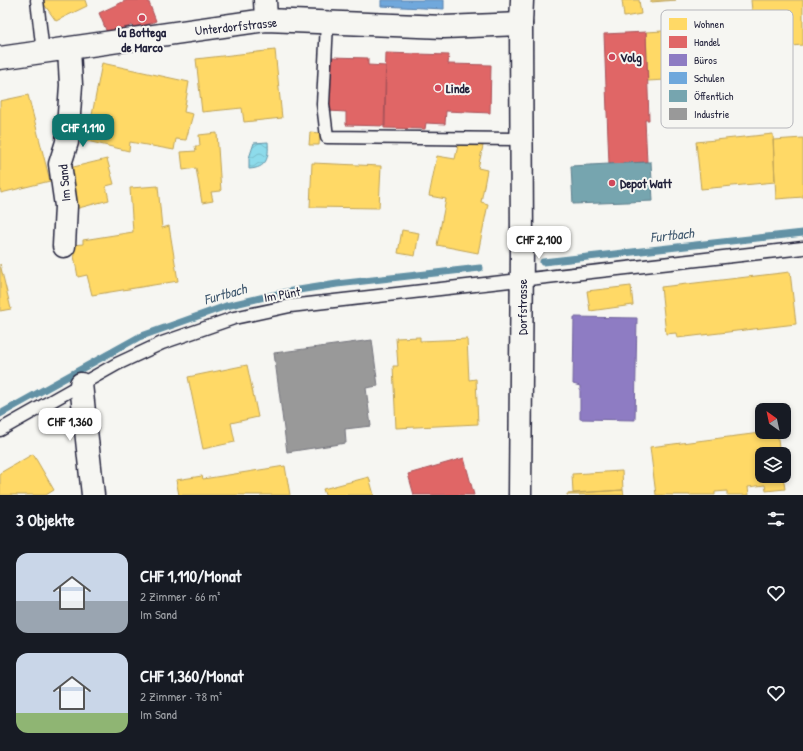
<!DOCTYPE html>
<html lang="de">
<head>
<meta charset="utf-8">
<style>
  :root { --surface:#171b24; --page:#20242c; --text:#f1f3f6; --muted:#9ea1a6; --accent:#0f766e }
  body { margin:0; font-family:"Patrick Hand",sans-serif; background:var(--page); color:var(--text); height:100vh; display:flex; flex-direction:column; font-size:15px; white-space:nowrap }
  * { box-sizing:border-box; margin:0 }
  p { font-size:13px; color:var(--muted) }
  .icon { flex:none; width:22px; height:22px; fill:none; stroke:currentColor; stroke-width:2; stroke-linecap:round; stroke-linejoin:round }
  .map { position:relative; height:495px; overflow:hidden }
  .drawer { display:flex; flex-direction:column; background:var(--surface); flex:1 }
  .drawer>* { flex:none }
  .needle { width:26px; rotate:327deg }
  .controls { position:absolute; left:755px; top:403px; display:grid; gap:8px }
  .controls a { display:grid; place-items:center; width:36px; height:36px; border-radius:8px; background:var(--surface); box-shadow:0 2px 6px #0003; font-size:20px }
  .price { position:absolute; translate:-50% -34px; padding:0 9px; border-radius:8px; background:#fff; color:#222; font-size:13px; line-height:26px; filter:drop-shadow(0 1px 2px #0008) }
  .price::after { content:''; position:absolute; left:50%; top:24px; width:12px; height:9px; margin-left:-6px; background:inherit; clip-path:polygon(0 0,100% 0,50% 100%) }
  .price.on { background:var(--accent); color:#fff }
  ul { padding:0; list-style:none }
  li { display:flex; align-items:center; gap:12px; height:100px; padding:0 16px }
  li span { display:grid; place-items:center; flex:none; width:112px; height:80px; border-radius:12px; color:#555 }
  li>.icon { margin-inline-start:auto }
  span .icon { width:48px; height:48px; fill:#fffc; stroke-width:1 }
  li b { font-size:17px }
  h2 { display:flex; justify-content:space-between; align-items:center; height:48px; padding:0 16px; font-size:17px }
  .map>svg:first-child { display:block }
</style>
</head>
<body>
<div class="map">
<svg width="803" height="495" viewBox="0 0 803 495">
  <defs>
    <pattern id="water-waves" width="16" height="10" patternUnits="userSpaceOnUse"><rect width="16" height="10" fill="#8ddbeb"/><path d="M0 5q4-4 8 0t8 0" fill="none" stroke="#79bcca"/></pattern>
  </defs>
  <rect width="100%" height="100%" fill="#f6f6f2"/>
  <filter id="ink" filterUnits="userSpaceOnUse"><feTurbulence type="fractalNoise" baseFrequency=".025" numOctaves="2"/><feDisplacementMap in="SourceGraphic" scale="8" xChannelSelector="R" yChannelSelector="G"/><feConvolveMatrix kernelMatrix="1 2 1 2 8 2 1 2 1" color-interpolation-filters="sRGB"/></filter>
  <g filter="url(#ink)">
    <path fill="url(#water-waves)" stroke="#6291a5" d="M268 142C269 158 267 168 249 169V158L254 143Z"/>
    <path fill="#ffd966" stroke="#bda259" d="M41 0H85L87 6 56 21Z
      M622 0H639L641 14 624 17Z
      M651 0H676L651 2Z
      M751 0H803V45L791 46V32L754 33Z
      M663 31 666 80 648 81 646 32Z
      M275 50 282 118 244 122 242 108 202 112 196 59Z
      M102 63 189 82 184 112 193 114 186 140 176 139 174 150 130 142 129 151 87 141Z
      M28 95 50 181 1 193 0 187V101Z
      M310 132 320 133 319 145H309Z
      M217 133 221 191 211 192 213 201 202 203 196 168 183 170 181 152 196 151 195 146H200L199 135Z
      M773 134 775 182 701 189 696 142Z
      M803 138V197L776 199 773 140Z
      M459 141 483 146 478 168 487 170 481 202 488 204 478 253 437 245 446 199 429 196 437 156 455 159Z
      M107 159 114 184 106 186 109 200 75 209 65 169Z
      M312 163 381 166 379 208 310 207Z
      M158 186 162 228 169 226 178 281 92 295 87 275 78 277 72 245 83 244V240L133 232 130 188Z
      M402 230 419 233 415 256 398 253Z
      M0 264 11 309 0 311Z
      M790 272 796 324 677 338 676 333 666 334 661 287Z
      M631 286 633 305 590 311 587 291Z
      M420 337V341L467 339 469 380 476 379 478 424 396 428 393 366H398L396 338Z
      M247 365 258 417 231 423 235 442 203 449 188 377Z
      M768 432H777L780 454H762V476H783L785 489 766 491 765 485 748 487 749 495H727V491L715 492V495H656L650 447Z
      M33 454 54 490 46 495H0V473Z
      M285 466 290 495H179L176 480 202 476 203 479Z
      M622 471 623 490 573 493 572 474Z
      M369 477 374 495H325L323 489Z
      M623 490 624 495H567V494Z"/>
    <path fill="#e06666" stroke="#a75259" d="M127 0H148L156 21 134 30 132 25 108 35 99 13Z
      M646 32 649 120H645L647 162 609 164 604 34Z
      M386 53 449 55 448 64 491 65 490 113 446 111 445 124 426 123 425 129 384 128Z
      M332 57 368 58V65L386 66 385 126 346 125V112L328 111 329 63H332Z
      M464 458 474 495H414L408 474Z"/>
    <path fill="#8e7cc3" stroke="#6e619a" d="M574 317 637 318 635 420 580 419V386L573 384Z"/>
    <path fill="#6fa8dc" stroke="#5880ac" d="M381 0H444V9L381 6Z"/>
    <path fill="#76a5af" stroke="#5d7e8c" d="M647 162H651L653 201 573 204 571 166Z"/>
    <path fill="#999" stroke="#75757d" d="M372 340 378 386 366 388 371 426 345 429 346 443 287 452 274 353Z"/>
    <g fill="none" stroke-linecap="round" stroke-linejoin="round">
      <path stroke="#6291a5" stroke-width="7" d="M543 262 803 233
        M0 414 139 337 226 306 286 292 337 284 480 268"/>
      <defs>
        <path id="lane" d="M37 0 43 53
          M327 23 323 104 327 137 521 139
          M0 430 117 364 162 343 234 318 290 306 803 248"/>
        <path id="street" d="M265 0 266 20
          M0 58 266 20 444 27 521 24
          M64 246 66 206 60 164 67 142 71 85 69 49
          M81 384 93 495"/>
        <path id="secondary" d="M520 495 522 248 521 24 522 0"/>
      </defs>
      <use href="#lane" stroke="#22223b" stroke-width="15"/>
      <use href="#street" stroke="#22223b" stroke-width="25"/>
      <use href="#secondary" stroke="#22223b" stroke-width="25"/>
      <use href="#lane" stroke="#f6f6f2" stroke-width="12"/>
      <use href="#street" stroke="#f6f6f2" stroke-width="22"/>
      <use href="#secondary" stroke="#f6f6f2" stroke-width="22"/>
    </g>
  </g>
  <g fill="#d1495b" stroke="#f6f6f2" stroke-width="1.5">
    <circle cx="142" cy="18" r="4"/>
    <circle cx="612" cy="57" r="4"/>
    <circle cx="438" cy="88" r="4"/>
    <circle cx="612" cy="183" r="4"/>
  </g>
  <g text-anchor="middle" stroke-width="4" stroke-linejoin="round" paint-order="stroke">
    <g font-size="13" fill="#22223b" stroke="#f6f6f2">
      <text transform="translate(236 26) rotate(-6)" y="5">Unterdorfstrasse</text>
      <text transform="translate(64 183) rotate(-95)" y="5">Im Sand</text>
      <text transform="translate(282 294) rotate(-10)" y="5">Im Pünt</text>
      <text transform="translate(522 307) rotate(-90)" y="5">Dorfstrasse</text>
    </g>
    <g font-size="13" font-weight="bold" fill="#22223b" stroke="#f6f6f2" text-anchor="start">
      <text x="142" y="37" text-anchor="middle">la Bottega<tspan x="142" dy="15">de Marco</tspan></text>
      <text x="620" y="62">Volg</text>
      <text x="446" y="93">Linde</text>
      <text x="620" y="188">Depot Watt</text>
    </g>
    <g font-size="14" font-style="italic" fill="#425a70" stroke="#f6f6f2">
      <text transform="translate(672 235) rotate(-6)" y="5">Furtbach</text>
      <text transform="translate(225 294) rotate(-16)" y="5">Furtbach</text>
    </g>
  </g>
  <rect x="661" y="10" width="132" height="118" rx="6" fill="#f6f6f2" stroke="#b6b6bb" stroke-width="1"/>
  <rect x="669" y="18" width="18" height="12" fill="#ffd966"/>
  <rect x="669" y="36" width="18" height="12" fill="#e06666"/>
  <rect x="669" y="54" width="18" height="12" fill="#8e7cc3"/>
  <rect x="669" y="72" width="18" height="12" fill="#6fa8dc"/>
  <rect x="669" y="90" width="18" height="12" fill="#76a5af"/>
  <rect x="669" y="108" width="18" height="12" fill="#999"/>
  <g font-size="11" fill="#22223b">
    <text x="694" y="28">Wohnen</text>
    <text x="694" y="46">Handel</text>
    <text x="694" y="64">Büros</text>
    <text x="694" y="82">Schulen</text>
    <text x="694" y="100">Öffentlich</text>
    <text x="694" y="118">Industrie</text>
  </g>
</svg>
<div class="controls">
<a><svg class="needle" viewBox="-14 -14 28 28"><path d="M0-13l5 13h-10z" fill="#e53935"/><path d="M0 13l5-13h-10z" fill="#9ea1a6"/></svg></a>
<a><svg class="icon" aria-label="layers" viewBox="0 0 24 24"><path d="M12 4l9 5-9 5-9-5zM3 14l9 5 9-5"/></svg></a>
</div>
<b class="price on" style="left:83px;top:148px">CHF 1,110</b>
<b class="price" style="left:539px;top:260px">CHF 2,100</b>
<b class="price" style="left:70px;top:442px">CHF 1,360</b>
</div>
<section class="drawer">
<h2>3 Objekte<svg class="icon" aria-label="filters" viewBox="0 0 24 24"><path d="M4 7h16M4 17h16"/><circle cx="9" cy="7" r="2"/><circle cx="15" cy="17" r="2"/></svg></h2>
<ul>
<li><span style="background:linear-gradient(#c9d6e8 60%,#9aa5b1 0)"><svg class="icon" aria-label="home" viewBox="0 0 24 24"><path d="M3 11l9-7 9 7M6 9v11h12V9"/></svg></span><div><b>CHF 1,110/Monat</b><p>2 Zimmer · 66 m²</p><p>Im Sand</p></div><svg class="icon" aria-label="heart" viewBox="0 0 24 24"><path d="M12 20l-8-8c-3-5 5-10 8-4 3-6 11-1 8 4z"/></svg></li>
<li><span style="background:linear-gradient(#c9d6e8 75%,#8fb573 0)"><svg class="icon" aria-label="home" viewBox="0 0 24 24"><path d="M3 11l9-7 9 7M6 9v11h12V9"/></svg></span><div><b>CHF 1,360/Monat</b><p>2 Zimmer · 78 m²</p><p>Im Sand</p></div><svg class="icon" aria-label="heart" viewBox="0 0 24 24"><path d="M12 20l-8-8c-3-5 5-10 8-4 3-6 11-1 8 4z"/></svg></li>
</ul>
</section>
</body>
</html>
